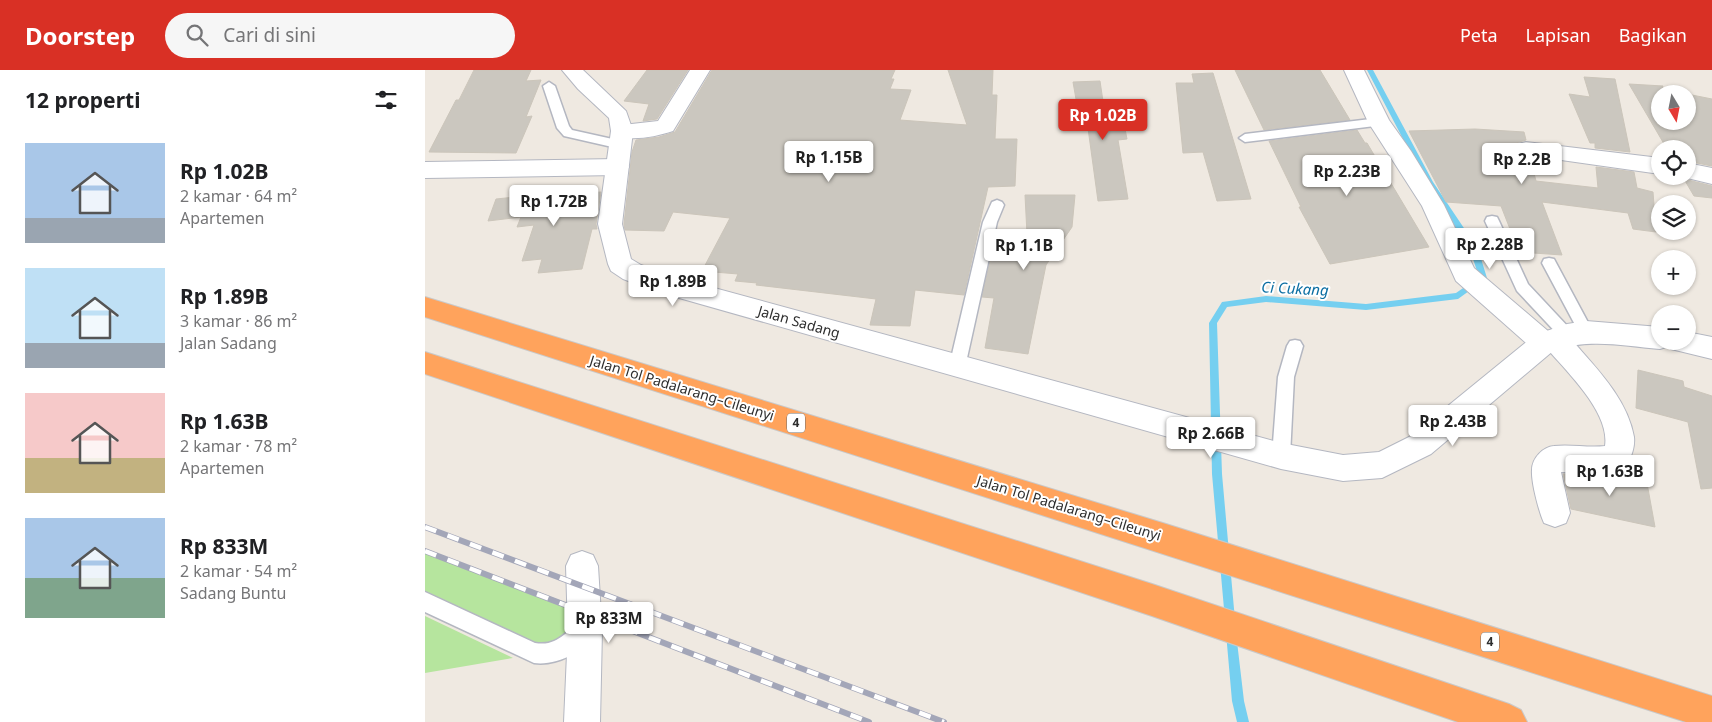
<!DOCTYPE html>
<html lang="id">
<head>
<meta charset="utf-8">
<style>
  :root { --surface:#fff; --page:#f6f6f6; --text:#202124; --muted:#757577; --accent:#d93025 }
  body { margin:0; font-family:"Noto Sans",sans-serif; background:var(--page); color:var(--text); height:100vh; display:flex; flex-direction:column; font-size:19px; white-space:nowrap }
  * { box-sizing:border-box; margin:0 }
  p { font-size:16px; color:var(--muted) }
  .icon { flex:none; width:28px; height:28px; fill:none; stroke:currentColor; stroke-width:2; stroke-linecap:round; stroke-linejoin:round }
  .map { position:relative; flex:1; overflow:hidden }
  .side { display:flex; flex-direction:column; background:var(--surface); width:425px }
  .side>* { flex:none }
  .needle { width:32px; rotate:170deg }
  .controls { position:absolute; left:1226px; top:15px; display:grid; gap:10px }
  .controls a { display:grid; place-items:center; width:45px; height:45px; border-radius:50%; background:var(--surface); box-shadow:0 1px 4px #0004; font-size:25px }
  .price { position:absolute; translate:-50% -42px; padding:0 11px; border-radius:5px; background:#fff; color:#222; font-size:16px; line-height:32px; filter:drop-shadow(0 1px 2px #0008) }
  .price::after { content:''; position:absolute; left:50%; top:30px; width:15px; height:11px; margin-left:-8px; background:inherit; clip-path:polygon(0 0,100% 0,50% 100%) }
  .price.active { background:var(--accent); color:#fff }
  ul { padding:0; list-style:none }
  li { display:flex; align-items:center; gap:15px; height:125px; padding:0 25px }
  li span { display:grid; place-items:center; flex:none; width:140px; height:100px; border-radius:0px; color:#555 }
  li>.icon { margin-inline-start:auto }
  span .icon { width:60px; height:60px; fill:#fffc; stroke-width:1 }
  li b { font-size:21px }
  h2 { display:flex; justify-content:space-between; align-items:center; height:60px; padding:0 25px; font-size:21px }
  header { display:flex; align-items:center; gap:30px; box-sizing:border-box; height:70px; padding:0 25px; background:var(--accent); color:#fff }
  header strong { font-size:24px }
  nav { display:flex; gap:28px; margin-inline-start:auto; font-size:18px }
  .search { width:350px; height:45px; background:var(--page); display:flex; align-items:center; gap:12px; box-sizing:border-box; padding:0 18px; border-radius:28px; color:var(--muted); font-size:19px }
  main { display:flex; flex:1; min-height:0 }
  .map>svg:first-child { display:block }
</style>
</head>
<body>
<header>
<strong>Doorstep</strong>
<div class="search"><svg class="icon" aria-label="search" viewBox="0 0 24 24"><circle cx="10" cy="10" r="6"/><path d="M15 15l6 6"/></svg>Cari di sini</div>
<nav><a>Peta</a><a>Lapisan</a><a>Bagikan</a></nav>
</header>
<main>
<section class="side">
<h2>12 properti<svg class="icon" aria-label="filters" viewBox="0 0 24 24"><path d="M4 7h16M4 17h16"/><circle cx="9" cy="7" r="2"/><circle cx="15" cy="17" r="2"/></svg></h2>
<ul>
<li><span style="background:linear-gradient(#a9c7e8 75%,#9aa5b1 0)"><svg class="icon" aria-label="home" viewBox="0 0 24 24"><path d="M3 11l9-7 9 7M6 9v11h12V9"/></svg></span><div><b>Rp 1.02B</b><p>2 kamar · 64 m²</p><p>Apartemen</p></div></li>
<li><span style="background:linear-gradient(#bfe0f5 75%,#9aa5b1 0)"><svg class="icon" aria-label="home" viewBox="0 0 24 24"><path d="M3 11l9-7 9 7M6 9v11h12V9"/></svg></span><div><b>Rp 1.89B</b><p>3 kamar · 86 m²</p><p>Jalan Sadang</p></div></li>
<li><span style="background:linear-gradient(#f6c9c9 65%,#c2b280 0)"><svg class="icon" aria-label="home" viewBox="0 0 24 24"><path d="M3 11l9-7 9 7M6 9v11h12V9"/></svg></span><div><b>Rp 1.63B</b><p>2 kamar · 78 m²</p><p>Apartemen</p></div></li>
<li><span style="background:linear-gradient(#a9c7e8 60%,#7fa58c 0)"><svg class="icon" aria-label="home" viewBox="0 0 24 24"><path d="M3 11l9-7 9 7M6 9v11h12V9"/></svg></span><div><b>Rp 833M</b><p>2 kamar · 54 m²</p><p>Sadang Buntu</p></div></li>
</ul>
</section>
<div class="map">
<svg width="1287" height="652" viewBox="0 0 1287 652">
  <rect width="100%" height="100%" fill="#efe9e1"/>
  <path fill="#b6e59e" d="M0 479 150 536 160 561 130 584 0 532Z
    M0 546 88 588 0 603Z"/>
  <g fill="none" stroke-linecap="round" stroke-linejoin="round">
    <path fill="#75cff0" fill-rule="evenodd" d="M942 0H948L1008 112 1053 179 1062 208 1033 229 941 240 841 232 802 237 792 253 797 404 810 550 809 554 805 555 801 554 800 550 787 404 784 253 797 232 841 226 941 234 1031 223 1054 207 1045 180 1001 113Z
      M806 558 810 559 811 563 819 631 824 652H812L807 631 801 563 802 559Z"/>
  </g>
  <path fill="#cbc7bf" stroke="#cbc5ba" d="M49 0H106L101 11 116 10 101 47 107 46 91 83 4 82 31 30H34Z
    M222 0H263L232 49 218 51 224 34 199 31Z
    M287 0H470L466 9H469L465 19 486 20 475 50 542 55 523 0H568L567 25H572L570 69H592L590 116 563 117 539 225 490 220 485 256 445 255 451 229 331 215 332 213 310 211 313 204 277 201 305 148 248 142 239 161 200 160 199 154 207 82 211 70 234 67 250 62Z
    M810 0H895L925 50 839 60Z
    M788 3 826 129 792 131 778 82 758 83 751 13H769L767 4Z
    M1159 7 1190 9 1205 82 1170 78V73H1165L1144 24 1165 27Z
    M675 11 680 45 697 44 702 69 693 70 703 129 673 131 662 51 655 52 648 12Z
    M1204 14 1238 16 1237 19 1262 24H1235V51H1262V24L1287 29V96L1262 91V79H1242Z
    M1050 59 1099 62 1101 70 1091 73 1088 80 1093 86 1105 88 1111 111 1173 118 1171 97 1209 102 1212 118 1228 122 1231 162 1208 159 1203 143 1117 132 1137 185 1094 182 1076 136 1021 132 984 61Z
    M932 60 940 73H942L1004 177 905 194 874 137H876L844 71Z
    M1259 109 1287 116V128L1269 126Z
    M176 122 171 154 172 159H167L157 199 113 203 117 189 97 191 109 155 92 157 96 147 63 151 71 129 110 125 109 128Z
    M600 125H650L647 157 621 195 603 284 560 278 569 228 557 227 572 160 602 164Z
    M1213 300 1258 311 1259 317 1287 326V418L1276 419 1263 352 1211 338Z
    M1138 404 1183 405 1222 413 1230 457 1146 439Z"/>
  <g fill="none" stroke-linecap="round" stroke-linejoin="round">
    <defs>
      <path id="lane" d="M124 12 130 16 144 56 147 60 201 72 202 75 201 78 196 79 139 66 132 58 118 16Z
        M954 48 958 49 960 52 958 55 820 72 814 68 820 64Z
        M572 130 577 132 579 135 572 152 540 297 538 302 532 304 526 302 524 297 558 152 567 132Z
        M1067 146 1072 147 1074 151 1103 214 1147 261 1150 265 1147 269 1142 271 1137 269 1092 221 1060 151 1062 147Z
        M1124 188 1129 189 1166 258 1169 262 1166 266 1161 268 1156 266 1117 193 1119 189Z
        M870 270 875 271 878 276 869 307 865 386 862 391 856 394 850 391 847 386 853 307 862 276 865 271Z
        M0 522 110 573C135 577 140 559 160 551L167 554 170 561C161 582 131 596 109 593L0 542Z"/>
      <path id="street" d="M265 0H285L248 61C230 67 209 71 189 66L186 61 189 56 233 51Z
        M919 0H939L964 50 986 81 1019 135 1049 198 1123 261C1129 259 1132 258 1137 261 1143 264 1149 272 1153 277 1176 303 1203 332 1209 367 1210 376 1207 385 1203 393L1182 403 1136 402 1145 443 1141 453 1130 457 1119 453C1114 442 1106 412 1107 400 1107 388 1118 377 1129 376 1146 374 1163 378 1180 376 1185 344 1145 305 1125 282L1119 284 1110 281 1031 211 997 136 943 52Z
        M1101 72 1235 88V104L1093 84 1090 79 1093 74Z
        M193 89 201 92 204 97 201 102 193 105 0 108V92Z
        M1262 93 1287 98V114L1254 106H1262Z
        M157 481 168 485 173 496 177 561 175 652H139L143 561 141 496 146 485Z"/>
      <path id="secondary" d="M137 0H158L201 41 208 61 197 154 206 189 216 195 238 204 856 373 918 385 954 382 986 366 1110 265 1142 254 1161 251 1235 257V271H1262V262L1287 267V289L1246 279 1244 276 1235 279C1199 276 1163 268 1128 281L1006 384 957 408 918 411 856 399 233 222 198 209 186 201 183 194 173 154 186 61 184 48 153 19Z"/>
      <path id="highway" d="M0 227 741 454 1287 626V652H1261L0 247Z
        M0 282 727 514 1084 634 1096 640 1102 652H1033L727 546 0 304Z"/>
    </defs>
    <use href="#lane" stroke="#b4b7c1" stroke-width="3"/>
    <use href="#street" stroke="#b4b7c1" stroke-width="2"/>
    <use href="#secondary" stroke="#b4b7c1" stroke-width="2"/>
    <use href="#highway" stroke="#c9c9c9" stroke-width="2"/>
    <use href="#lane" fill="#fff" fill-rule="evenodd"/>
    <use href="#street" fill="#fff" fill-rule="evenodd"/>
    <use href="#secondary" fill="#fff" fill-rule="evenodd"/>
    <use href="#highway" fill="#ffa35c" fill-rule="evenodd"/>
    <defs>
      <path id="rail" d="M0 457 519 652
        M0 481 444 652"/>
    </defs>
    <use href="#rail" stroke="#a3a6b8" stroke-width="6"/>
    <use href="#rail" stroke="#fff" stroke-width="4.5" stroke-dasharray="12" stroke-linecap="butt"/>
  </g>
  <g text-anchor="middle" stroke-width="4" stroke-linejoin="round" paint-order="stroke">
    <g fill="#fff" stroke="#6d6d6d" stroke-width="1">
      <rect x="362" y="343.5" width="18" height="19" rx="4"/>
      <rect x="1056" y="562.5" width="18" height="19" rx="4"/>
    </g>
    <g font-size="12" font-weight="bold" fill="#2e2e2e">
      <text x="371" y="357">4</text>
      <text x="1065" y="576">4</text>
    </g>
    <g font-size="14" fill="#2e2e2e" stroke="#fff">
      <text transform="translate(374 252) rotate(16)" y="5">Jalan Sadang</text>
      <text transform="translate(257 318) rotate(17)" y="5">Jalan Tol Padalarang–Cileunyi</text>
      <text transform="translate(644 438) rotate(17)" y="5">Jalan Tol Padalarang–Cileunyi</text>
    </g>
    <g font-size="15" font-style="italic" fill="#0d6fa3" stroke="#fff">
      <text transform="translate(870 219) rotate(3)" y="5">Ci Cukang</text>
    </g>
  </g>
</svg>
<div class="controls">
<a><svg class="needle" viewBox="-14 -14 28 28"><path d="M0-13l5 13h-10z" fill="#e53935"/><path d="M0 13l5-13h-10z" fill="#757577"/></svg></a>
<a><svg class="icon" aria-label="locate" viewBox="0 0 24 24"><circle cx="12" cy="12" r="6"/><path d="M12 2v4M12 18v4M2 12h4M18 12h4"/></svg></a>
<a><svg class="icon" aria-label="layers" viewBox="0 0 24 24"><path d="M12 4l9 5-9 5-9-5zM3 14l9 5 9-5"/></svg></a>
<a>+</a>
<a>−</a>
</div>
<b class="price active" style="left:678px;top:71px">Rp 1.02B</b>
<b class="price" style="left:404px;top:113px">Rp 1.15B</b>
<b class="price" style="left:1097px;top:115px">Rp 2.2B</b>
<b class="price" style="left:922px;top:127px">Rp 2.23B</b>
<b class="price" style="left:129px;top:157px">Rp 1.72B</b>
<b class="price" style="left:1065px;top:200px">Rp 2.28B</b>
<b class="price" style="left:599px;top:201px">Rp 1.1B</b>
<b class="price" style="left:248px;top:237px">Rp 1.89B</b>
<b class="price" style="left:1028px;top:377px">Rp 2.43B</b>
<b class="price" style="left:786px;top:389px">Rp 2.66B</b>
<b class="price" style="left:1185px;top:427px">Rp 1.63B</b>
<b class="price" style="left:184px;top:574px">Rp 833M</b>
</div>
</main>
</body>
</html>
